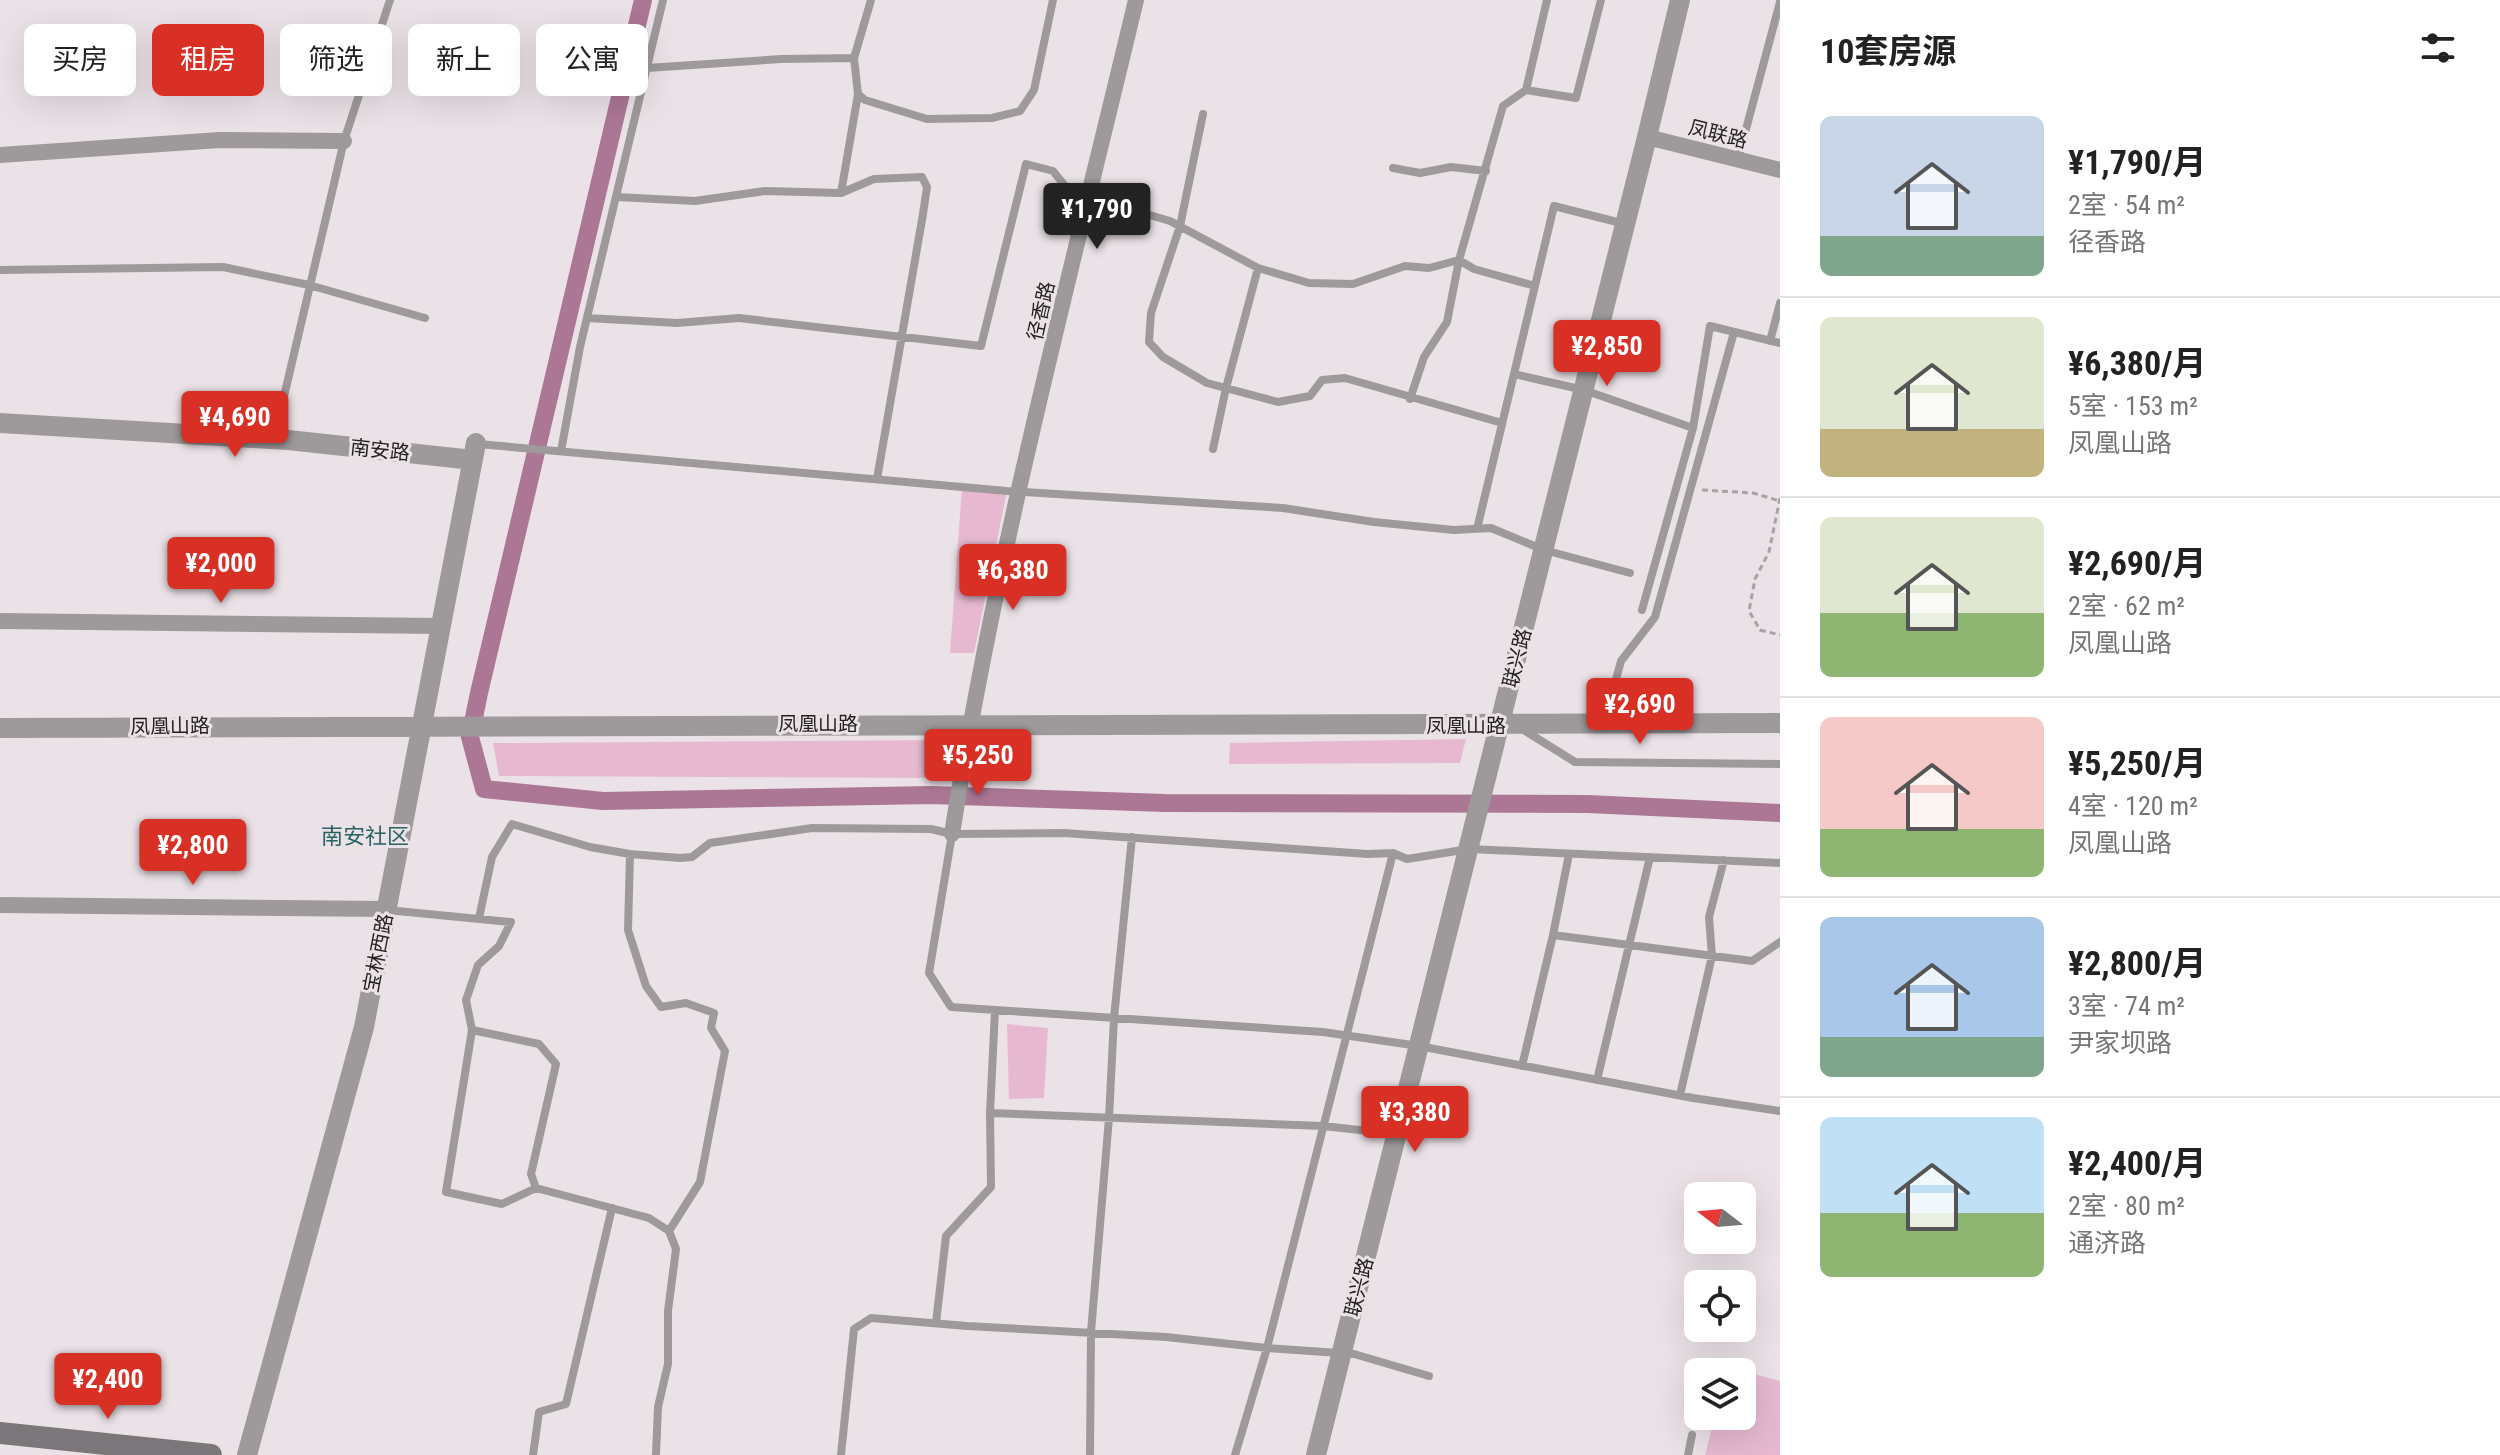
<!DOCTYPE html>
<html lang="zh">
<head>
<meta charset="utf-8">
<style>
  :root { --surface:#fff; --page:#f2f2f2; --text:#222; --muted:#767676; --line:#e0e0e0; --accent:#d93025 }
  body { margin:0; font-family:"Roboto Condensed","Noto Sans SC",sans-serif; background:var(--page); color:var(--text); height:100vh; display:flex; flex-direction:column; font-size:30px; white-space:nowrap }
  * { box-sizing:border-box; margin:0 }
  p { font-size:26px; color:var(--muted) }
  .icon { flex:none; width:44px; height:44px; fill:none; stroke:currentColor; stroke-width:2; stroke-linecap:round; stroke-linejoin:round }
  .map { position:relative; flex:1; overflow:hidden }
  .details { display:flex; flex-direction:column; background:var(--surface); width:720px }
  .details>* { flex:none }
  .guide { position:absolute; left:24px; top:24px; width:760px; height:72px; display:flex; gap:16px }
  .needle { width:52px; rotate:286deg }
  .fabs { position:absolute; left:1684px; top:1182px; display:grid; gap:16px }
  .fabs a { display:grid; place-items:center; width:72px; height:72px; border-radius:12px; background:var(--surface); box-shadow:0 8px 32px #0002; font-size:40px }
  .price { position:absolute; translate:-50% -68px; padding:0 18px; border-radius:8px; background:var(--accent); color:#fff; font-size:26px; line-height:52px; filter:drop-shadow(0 2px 4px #0008) }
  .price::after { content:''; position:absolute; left:50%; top:48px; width:24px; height:18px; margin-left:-12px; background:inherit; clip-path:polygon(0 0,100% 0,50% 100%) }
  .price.selected { background:#222; color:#fff }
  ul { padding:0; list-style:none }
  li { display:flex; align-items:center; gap:24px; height:200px; padding:0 40px }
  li+li { border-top:2px solid var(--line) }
  li span { display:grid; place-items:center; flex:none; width:224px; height:160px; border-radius:12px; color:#555 }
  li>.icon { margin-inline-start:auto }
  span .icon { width:96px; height:96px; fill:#fffc; stroke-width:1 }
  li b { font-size:34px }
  h2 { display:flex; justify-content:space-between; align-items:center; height:96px; padding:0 40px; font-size:34px }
  .chip { padding:0 28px; border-radius:12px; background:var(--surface); box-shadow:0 8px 32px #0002; font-size:28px; line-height:72px }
  .chip.selected { background:var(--accent); color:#fff }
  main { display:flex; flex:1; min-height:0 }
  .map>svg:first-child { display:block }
</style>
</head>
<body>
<main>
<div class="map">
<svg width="1780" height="1455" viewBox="0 0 1780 1455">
  <rect width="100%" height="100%" fill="#ebe2e7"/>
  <path fill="#e6b9d1" d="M962 487 1007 491 974 653H950Z
    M1466 739 1460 763 1229 764 1230 743Z
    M948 740 944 778 499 776 493 743Z
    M1007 1024 1048 1028 1044 1098 1009 1099Z
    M1728 1367 1780 1381V1455H1705L1715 1416H1742V1372H1727Z"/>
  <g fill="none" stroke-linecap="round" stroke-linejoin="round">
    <path stroke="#ac7695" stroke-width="18" d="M643 0 479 693 470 737 484 789 603 801 931 795 1165 803 1588 804 1780 813"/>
    <path stroke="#a8a1a5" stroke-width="3" stroke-dasharray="6 4" stroke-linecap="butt" d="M1702 490 1753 493 1780 501
      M1780 498 1769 552 1755 579 1749 611 1760 630 1780 635"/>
    <path stroke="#9e9a9c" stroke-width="8" d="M854 58 871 0
      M647 68 781 59 854 58 858 94 865 100 927 119 992 118 1020 111 1034 90 1053 0
      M1526 90 1547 0
      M1203 114 1180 226 1151 313 1149 342 1163 357 1207 383 1278 402 1310 396 1322 380 1345 378 1502 423
      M1738 159 1780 2
      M1393 168 1420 173 1451 167 1486 171
      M841 193 858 94
      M616 197 695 201 765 191 841 193 874 179 922 177 927 187 923 214 877 479
      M0 270 223 267 309 285 425 318
      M587 318 677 323 739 318 981 346 1026 164 1053 171 1086 212 1136 211 1170 221 1258 268 1309 283 1353 284 1405 266 1429 268 1459 260 1503 106 1526 90 1576 98 1601 0
      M1770 341 1780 303
      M1514 374 1584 390 1693 428
      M1410 399 1424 357 1447 322 1459 260 1474 269 1535 286
      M274 439 344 141 390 0
      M478 444 1007 491 1283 508 1374 522 1454 530 1491 528 1544 550 1630 573
      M1213 449 1226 388 1258 268
      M561 451 580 347 663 0
      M1477 529 1554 206 1625 224
      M1642 610 1693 428 1710 326 1780 343
      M1604 723 1621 661 1655 617 1734 332
      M1522 729 1575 762 1780 764
      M952 834 929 973 951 1007 1323 1032 1419 1046 1693 1098 1780 1111
      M630 854 628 930 646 986 661 1007 686 1003 714 1013 711 1028 725 1051 700 1182 669 1231
      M1569 854 1553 935 1752 961 1780 942
      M387 910 511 922 499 946 478 965 466 1000 472 1030 539 1044 556 1064 531 1174 536 1188 649 1218 669 1231 676 1249 668 1311V1364L658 1407 656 1455
      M479 918 492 857 512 824 590 847 630 854 680 858 692 857 710 843 812 828 931 829 952 834 1064 833 1368 854 1393 853 1407 859 1469 849 1780 863
      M995 1010 990 1113 1323 1126 1396 1134
      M472 1030 446 1192 502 1204 536 1188
      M1522 1066 1553 935
      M1597 1080 1650 857
      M1680 1095 1712 956 1709 917 1724 860
      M936 1323 946 1236 991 1187 990 1113
      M533 1455 539 1412 566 1404 612 1208
      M841 1455 854 1329 871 1318 967 1326 1166 1337 1267 1348 1354 1354 1429 1376
      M1090 1455 1091 1332 1109 1118 1114 1018 1132 837
      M1235 1455 1267 1348 1393 853
      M1688 1455 1692 1435"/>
    <path stroke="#9e9a9c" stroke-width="16" d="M1647 137 1780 170
      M0 155 220 140 344 141
      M0 621 441 626
      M952 834C996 553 1070 277 1136 0
      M0 905 386 909"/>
    <path stroke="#9e9a9c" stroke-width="20" d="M0 423 288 440 473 460
      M0 728C593 722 1187 729 1780 723
      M247 1455 364 1027 476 443
      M1316 1455 1647 137 1680 0"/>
    <path stroke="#7b7679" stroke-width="22" d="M0 1433 211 1455"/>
  </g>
  <g text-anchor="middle" stroke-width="6" stroke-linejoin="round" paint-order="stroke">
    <g font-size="20" fill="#221f21" stroke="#ebe2e7">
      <text transform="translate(1718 134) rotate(14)" y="7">凤联路</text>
      <text transform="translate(1041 311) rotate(-77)" y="7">径香路</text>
      <text transform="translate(380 450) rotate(6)" y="7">南安路</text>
      <text transform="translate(1517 658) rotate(-76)" y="7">联兴路</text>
      <text x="818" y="731">凤凰山路</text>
      <text transform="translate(170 726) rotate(-1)" y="7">凤凰山路</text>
      <text x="1466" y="733">凤凰山路</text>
      <text transform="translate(378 953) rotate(-79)" y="7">宝林西路</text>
      <text transform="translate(1359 1287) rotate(-76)" y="7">联兴路</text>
    </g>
    <g font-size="22" fill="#276161" stroke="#ebe2e7">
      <text x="365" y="844">南安社区</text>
    </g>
  </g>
</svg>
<div class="fabs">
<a><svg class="needle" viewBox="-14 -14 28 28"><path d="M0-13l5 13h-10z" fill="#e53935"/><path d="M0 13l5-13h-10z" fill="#767676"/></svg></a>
<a><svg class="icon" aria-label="locate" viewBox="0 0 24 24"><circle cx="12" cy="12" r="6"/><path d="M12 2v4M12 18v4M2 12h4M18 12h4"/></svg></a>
<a><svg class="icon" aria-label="layers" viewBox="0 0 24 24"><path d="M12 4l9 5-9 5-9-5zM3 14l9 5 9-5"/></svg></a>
</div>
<b class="price selected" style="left:1097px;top:251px">¥1,790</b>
<b class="price" style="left:1607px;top:388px">¥2,850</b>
<b class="price" style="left:235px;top:459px">¥4,690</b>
<b class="price" style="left:221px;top:605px">¥2,000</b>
<b class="price" style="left:1013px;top:612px">¥6,380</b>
<b class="price" style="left:1640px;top:746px">¥2,690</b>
<b class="price" style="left:978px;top:797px">¥5,250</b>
<b class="price" style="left:193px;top:887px">¥2,800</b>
<b class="price" style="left:1415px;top:1154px">¥3,380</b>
<b class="price" style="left:108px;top:1421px">¥2,400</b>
<div class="guide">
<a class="chip">买房</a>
<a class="chip selected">租房</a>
<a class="chip">筛选</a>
<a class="chip">新上</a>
<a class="chip">公寓</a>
</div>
</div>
<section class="details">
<h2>10套房源<svg class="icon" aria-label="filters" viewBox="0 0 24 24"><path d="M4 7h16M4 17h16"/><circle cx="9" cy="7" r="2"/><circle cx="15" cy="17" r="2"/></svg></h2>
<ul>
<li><span style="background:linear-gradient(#c9d6e8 75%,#7fa58c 0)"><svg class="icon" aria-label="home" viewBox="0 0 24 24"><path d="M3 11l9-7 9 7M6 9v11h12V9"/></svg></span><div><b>¥1,790/月</b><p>2室 · 54 m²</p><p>径香路</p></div></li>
<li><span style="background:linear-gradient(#dfe7d0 70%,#c2b280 0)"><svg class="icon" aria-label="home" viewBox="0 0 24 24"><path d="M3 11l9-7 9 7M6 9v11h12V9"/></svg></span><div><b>¥6,380/月</b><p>5室 · 153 m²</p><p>凤凰山路</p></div></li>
<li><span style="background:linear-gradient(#dfe7d0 60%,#8fb573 0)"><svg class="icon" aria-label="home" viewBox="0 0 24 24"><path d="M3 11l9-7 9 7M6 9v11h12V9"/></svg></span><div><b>¥2,690/月</b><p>2室 · 62 m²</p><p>凤凰山路</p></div></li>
<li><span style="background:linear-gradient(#f6c9c9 70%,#8fb573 0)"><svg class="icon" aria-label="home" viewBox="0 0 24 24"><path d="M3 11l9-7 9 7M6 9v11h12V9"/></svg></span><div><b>¥5,250/月</b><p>4室 · 120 m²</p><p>凤凰山路</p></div></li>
<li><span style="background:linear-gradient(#a9c7e8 75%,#7fa58c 0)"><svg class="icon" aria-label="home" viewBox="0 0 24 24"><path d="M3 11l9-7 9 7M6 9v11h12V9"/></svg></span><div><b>¥2,800/月</b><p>3室 · 74 m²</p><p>尹家坝路</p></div></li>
<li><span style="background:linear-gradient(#bfe0f5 60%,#8fb573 0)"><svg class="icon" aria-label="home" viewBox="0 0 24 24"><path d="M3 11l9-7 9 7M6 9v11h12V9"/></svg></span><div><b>¥2,400/月</b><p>2室 · 80 m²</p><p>通济路</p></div></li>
</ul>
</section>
</main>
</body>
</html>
